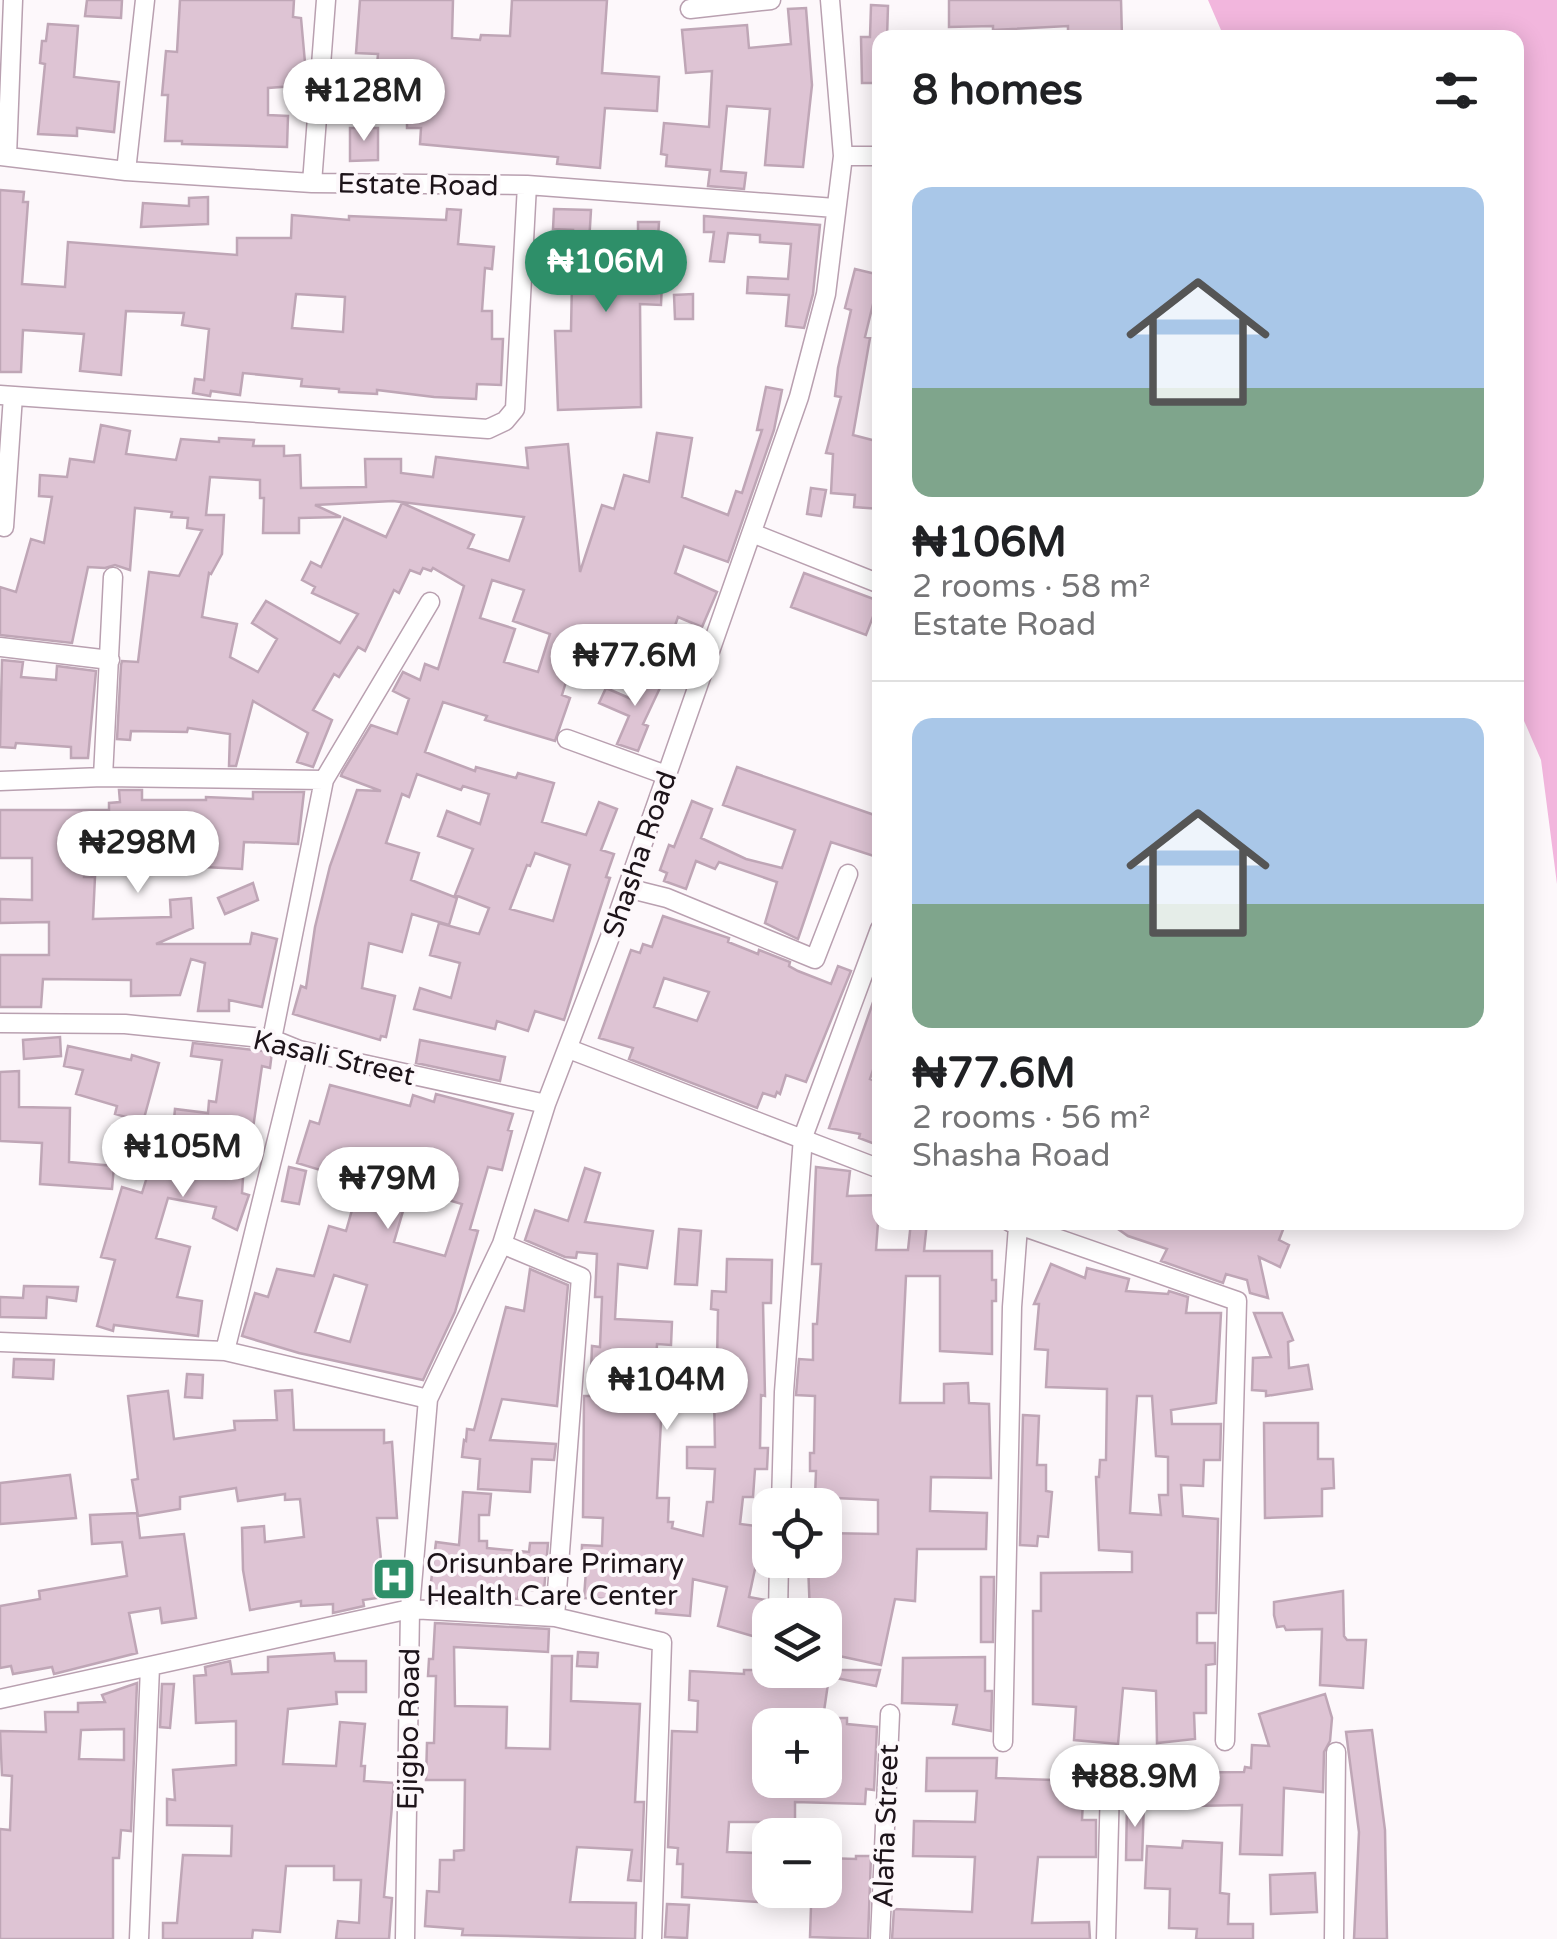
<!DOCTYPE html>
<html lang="en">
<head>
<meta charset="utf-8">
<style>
  :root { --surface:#fff; --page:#f2f2f2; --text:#202124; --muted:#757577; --line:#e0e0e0; --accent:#2e8f69 }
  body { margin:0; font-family:"Varela Round",sans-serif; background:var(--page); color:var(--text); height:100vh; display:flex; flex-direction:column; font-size:38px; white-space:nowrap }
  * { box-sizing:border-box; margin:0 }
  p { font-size:32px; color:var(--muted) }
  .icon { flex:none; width:55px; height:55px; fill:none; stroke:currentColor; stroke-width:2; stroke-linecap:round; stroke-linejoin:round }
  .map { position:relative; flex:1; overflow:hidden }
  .side { position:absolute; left:872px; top:30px; width:652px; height:1200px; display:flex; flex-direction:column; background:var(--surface); border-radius:20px; box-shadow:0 5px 25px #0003 }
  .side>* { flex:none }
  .fabs { position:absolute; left:752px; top:1488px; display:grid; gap:20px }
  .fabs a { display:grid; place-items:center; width:90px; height:90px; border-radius:20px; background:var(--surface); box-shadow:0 5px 25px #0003; font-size:50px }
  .price { position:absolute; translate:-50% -85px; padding:0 22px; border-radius:35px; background:#fff; color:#222; font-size:32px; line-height:65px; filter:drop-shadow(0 2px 5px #0008) }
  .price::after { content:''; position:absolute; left:50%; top:60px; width:30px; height:22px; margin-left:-15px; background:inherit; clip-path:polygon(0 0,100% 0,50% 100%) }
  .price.selected { background:var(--accent); color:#fff }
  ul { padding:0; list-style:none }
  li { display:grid; align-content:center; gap:20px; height:530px; padding:0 40px }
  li+li { border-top:2px solid var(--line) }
  li span { display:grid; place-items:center; height:310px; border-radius:20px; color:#555 }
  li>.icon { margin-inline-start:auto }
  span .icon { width:180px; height:180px; fill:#fffc; stroke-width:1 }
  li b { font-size:42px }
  h2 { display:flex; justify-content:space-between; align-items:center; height:120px; padding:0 40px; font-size:42px }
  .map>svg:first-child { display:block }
</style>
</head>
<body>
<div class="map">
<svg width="1557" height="1939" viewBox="0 0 1557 1939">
  <rect width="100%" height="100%" fill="#fdf8fb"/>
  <path fill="#f2b6dd" d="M1208 0H1557V884L1541 760 1518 707V38L1224 37Z"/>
  <path fill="#dec4d4" stroke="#bfa6b6" stroke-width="2.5" fill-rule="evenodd" d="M87 0H122L121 18 85 16Z
    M180 0H294L293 17 301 18 307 85 268 88V115L288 116 287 147 182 144V141H165L168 95H162L166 51 177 52Z
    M360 0H453L452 38 480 40 481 35 510 36 512 0H607L602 73 659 77 657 111 605 108 600 168 557 164 558 157 420 144 421 128H407V122L372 120 378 54 356 53Z
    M949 0H1121L1122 38 1068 36V26L993 30V26L949 27Z
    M871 5 888 6 887 38H880V83H862L861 37H870Z
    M806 8 812 85 803 167 765 165 770 109 727 106 721 171 746 173 744 189 708 186 710 170 666 166 667 155 661 154 664 123 709 127 712 71 686 73 682 30 747 25 749 48 791 44 788 9Z
    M48 24 78 26 74 77 119 82 114 132 77 128V136L38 134 45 64 40 63 42 41H46Z
    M350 128H378V160L350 161Z
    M0 190 24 192 23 202H28L22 284 65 287 68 242 237 255V238H291L292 215 349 220V216L446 220 447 209 461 210 458 244 494 247 492 269 485 268 482 311H492V339H503L501 385 477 384 476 399 434 397 377 390V394L339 392V389L301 386 302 379 243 373 240 395 211 391 210 396 193 393 195 379 204 380 209 329 182 325 184 313 126 311 121 375 80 371 84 334 23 330 21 372H0ZM296 294 345 297 343 332 292 328Z
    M208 197V224L141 227 143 203 189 206V198Z
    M554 209 591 210 589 243 623 244V236H638V222H659L658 239 664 240 661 305 640 304 641 407 558 410 555 331H571L573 230 553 229Z
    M704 216 820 225 813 294 804 328 786 326 789 295 747 293 748 277 788 279 791 244 760 242V235L728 233 724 262 710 261 714 232H704Z
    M855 269 880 275V302L874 300 865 337 870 338 853 435 880 442V509L854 507 855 495 831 493 833 454 826 453 841 397 835 396 838 368 851 310 845 308Z
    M693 294V319H675L674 295Z
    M766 387 782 390 774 430 728 562 684 546 675 573 717 592 702 627 678 617 663 661 633 650 635 644 589 628 584 638 580 636 562 695 570 698 555 741 485 720 487 716 443 702 425 752 475 771 476 767 516 778 518 773 554 783 542 822 586 835 599 802 617 809 601 850 614 854 606 877 610 878 564 1020 535 1011 528 1031 497 1021 495 1029 414 1009 420 988 451 998 460 963 430 955 439 923 479 934 489 908 455 895 473 849 438 836 447 811 480 824 489 794 463 786 461 790 417 774 409 797 402 794 386 843 419 853 411 880 457 898 449 925 412 914 402 952 369 943 362 988 395 996 386 1037 381 1036 380 1040 293 1014 301 986 306 988 315 927 330 866 357 790 381 791 341 776 342 773 371 725 397 734 409 699 393 691 403 672 420 680 425 664 438 669 464 586 433 568 431 571 423 568 420 574 410 570 399 593 394 590 365 651 358 647 339 677 334 674 313 710 332 720 313 767 297 762 308 733 253 701 236 766H229L230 734 188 728 187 732 131 731 130 740 117 739 121 665 122 661 138 662 149 572 179 576 202 530 187 528 188 518 171 517 172 512 135 508 130 570 115 565 105 568 88 567 72 643 0 635V587L16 592 31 539 44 543 52 497 39 496 40 475 67 477 70 459 94 462 101 425 130 431 126 454 176 460 181 439 219 442V438L254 440 253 446H284V456L300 455 301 488 366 487 365 459H401V473L433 477 436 457 528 468 526 448 568 444 580 572 602 505 614 509 624 475 649 482 657 433 692 438 682 497 728 515 736 491 742 493 762 430H757ZM210 477 260 480V498H264L263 533H299V518L341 517 315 505 393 501 524 517 509 561 468 548 474 535 402 503 386 537 344 518 321 567 311 562 302 580 315 587 312 593 358 614 340 643 266 601 252 623 277 639 258 672 230 657 237 624 202 617 209 573 211 574 222 554 224 515H206ZM492 580 524 590 513 621 550 634 538 672 504 662 515 629 480 618ZM535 853 570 865 553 921 510 909 527 865 530 866Z
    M811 488 826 490 821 516 807 514Z
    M804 573 879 601 866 635 791 607Z
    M2 660 23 662 21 677 56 680 57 666 96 671 88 758H71V747L16 743 15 748 0 747Z
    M651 668 666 675 643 724 648 726 638 751 617 744 629 716 599 703 606 688 636 701Z
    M737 767 880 817V858L831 842 798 939 765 923 777 882 719 862 715 869 696 861 686 889 664 881 667 873 660 870 669 845 674 847 692 801 712 809 701 838 746 859 782 868 795 830 723 805Z
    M119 790H142V800H206V797L253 799V792H304L298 844 244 842 242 869 204 867 187 828 189 865H130V850H118L117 830H86L84 877H95L93 919 171 917 170 900 191 898 193 928 156 944H250L252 933 277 939 262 1007 229 1000V1011H198L205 963 191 959 180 995 131 996V980L43 979 41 1007H0V955H49V922L0 923V899L32 900V858H0V810H109V803L120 802Z
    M253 883 258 900 225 914 218 898Z
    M663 916 729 938 728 942 758 954 759 950 790 962 789 966 798 971 831 984 838 966 851 971 806 1082 786 1075 780 1094 777 1092 775 1097 763 1093 757 1108 629 1059 633 1048 599 1038 631 950 640 953 643 944 652 947ZM664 978 709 992 697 1021 654 1007Z
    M878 988 880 1049 870 1079 880 1083V1146L859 1138 860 1134 829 1128Z
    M60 1037 61 1056 24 1059 23 1040Z
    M420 1040 505 1057 500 1081 416 1063Z
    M193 1043 272 1052 270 1068 262 1066 250 1149H245L242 1193 249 1195 237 1230 213 1218 216 1207 168 1198 156 1238 190 1247 177 1297 202 1301 198 1336 114 1325 113 1331 97 1326 115 1260 101 1257 122 1187 142 1193 156 1148 171 1150V1142L192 1144 194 1137 173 1130 175 1109 208 1113 209 1101 216 1102 222 1060 191 1056Z
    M68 1046 131 1060 132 1055 159 1063 143 1122 115 1114 117 1106 76 1094 83 1070 64 1066Z
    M19 1071V1107L70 1108 69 1162 114 1166 112 1189 40 1184 42 1143 0 1141V1072Z
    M330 1085 410 1106 413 1095 434 1102 436 1094 513 1114 508 1130 512 1131 502 1170 488 1167 470 1229 478 1231 455 1312 423 1380 299 1353 242 1336 255 1293 268 1297 277 1269 314 1276 329 1226 346 1231 360 1182 297 1163 310 1121 319 1124ZM421 1192 462 1204 445 1256 394 1242 408 1194 420 1198ZM334 1275 367 1285 350 1342 315 1332Z
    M108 1138 144 1140 142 1160 107 1158Z
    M289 1167 306 1171 299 1204 282 1201Z
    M816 1167 850 1171 847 1196 880 1195 876 1250H908L911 1222H927L924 1251H992V1280H996V1301H992V1354L940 1351V1276H906L900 1403H944V1384L968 1383 969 1403 989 1404 991 1478 931 1477 930 1511 987 1513 986 1549H917L915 1601 895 1599 881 1665 825 1653V1615H810L808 1563 811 1560H825V1533L878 1534V1500L815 1497 816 1471H810V1453H814L815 1396 796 1395 799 1359 813 1360V1324H817L821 1264H812Z
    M585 1168 600 1173 585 1222 653 1231 647 1268 618 1264 615 1319 672 1322 671 1345 657 1344 655 1382H663L657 1498H669L668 1522H673L672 1528 703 1536 707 1502H713L715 1469 687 1468V1447H715L714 1393 690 1391 691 1361 717 1362 718 1310 711 1309 712 1291 726 1292 727 1259 772 1260 771 1303H763L765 1396 761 1395 760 1448H768L767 1469H755L753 1497H743L740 1524 764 1527 749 1597 766 1600V1616L770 1624 766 1640 718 1626 727 1587 693 1579 690 1616 656 1613 657 1601 584 1598 586 1570 581 1569 582 1545 602 1546 603 1518 583 1517 584 1396H590L592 1346 600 1347 602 1297H595L597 1254 577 1252 576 1258 565 1257 525 1240 535 1210 568 1221Z
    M1108 1222H1286L1279 1240 1289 1245 1280 1267 1259 1257 1268 1298 1250 1293 1247 1280 1226 1274 1223 1283 1161 1261 1167 1249 1128 1236Z
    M679 1229 701 1231 697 1285 675 1284Z
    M1051 1264 1085 1278 1087 1268 1129 1279 1126 1291 1168 1294 1169 1291 1188 1297 1186 1313H1221L1216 1403 1171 1410 1172 1424H1221L1220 1460H1204L1203 1486 1181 1485 1183 1516 1218 1519 1216 1613H1197V1643H1215V1664L1206 1665V1713H1194L1195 1739 1157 1743 1156 1691 1123 1688 1118 1744 1074 1740 1076 1707 1033 1704V1611H1041V1573L1132 1572V1552L1099 1550 1096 1477H1099L1100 1460H1106L1107 1389 1046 1387 1048 1350 1035 1349 1039 1304H1034ZM1137 1396H1152L1156 1456 1168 1457V1495H1159L1161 1515 1130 1513Z
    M530 1269 568 1285 557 1406 502 1399 490 1440 556 1444 554 1460 532 1459 530 1492 478 1489 480 1459 462 1457 464 1440 466 1441 467 1429 474 1430 506 1307 524 1311Z
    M24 1286 78 1287 76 1301 47 1297 46 1318 0 1317V1297L23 1298Z
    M1254 1313H1282L1293 1340 1288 1342 1289 1368 1308 1365 1312 1389 1266 1396V1391L1252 1390 1253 1358 1271 1357Z
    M14 1359 54 1360 53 1379 13 1377Z
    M187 1374 203 1375 202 1398 185 1397Z
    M292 1390 294 1430H384V1443L392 1442 397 1518H377L382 1570 388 1569 391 1596 363 1600 364 1606 333 1613V1604L301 1606V1601L250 1610 243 1570 242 1528 264 1526 265 1542 304 1537 300 1499 285 1500V1494L238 1501 236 1488 180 1497V1509L138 1516 132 1480 138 1479 128 1396 168 1391 174 1439 235 1430 234 1421 277 1420 275 1391Z
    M1023 1415 1039 1416 1037 1465H1046V1491L1052 1492 1048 1537 1038 1536 1037 1546 1020 1545Z
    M1264 1423H1318V1459H1333L1334 1488 1322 1489V1516L1265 1518Z
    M70 1475 76 1518 0 1524V1483Z
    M463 1492 491 1494 489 1515H479V1541H487V1548L529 1552 530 1543H548L544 1591 519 1590 518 1599 430 1590 436 1542 459 1545Z
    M137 1513 140 1538 184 1534 196 1618 162 1623 160 1608 129 1613 137 1653 54 1674 52 1667 13 1674 11 1666 0 1668V1606L40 1599 39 1591 127 1576 122 1542 92 1544 90 1515Z
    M981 1577H994L993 1642H981Z
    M1343 1591 1344 1636 1347 1640H1366L1363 1688 1320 1685 1322 1629 1286 1630 1284 1626 1277 1627 1274 1615V1602Z
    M435 1623 549 1629 548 1652 454 1647 455 1706 507 1707 506 1748 550 1749 552 1656H572L571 1701 640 1704 635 1802H644L641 1881 628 1880 632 1850 577 1847 570 1902 636 1903 635 1939 462 1935 463 1929 425 1926 427 1891 439 1892 440 1860H454V1851L464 1850 465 1780H426L427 1743H434L436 1676H428L429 1659H433Z
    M578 1652 598 1653 597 1667 577 1666Z
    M334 1653 335 1661H366V1692H336L337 1704 288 1709 283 1764 336 1766 340 1722 365 1724 361 1766H365L364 1781 394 1783 384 1897 392 1898 389 1939H336L338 1921 359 1923 361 1880H334V1866H286L280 1932 253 1930 252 1939H163V1923H177L183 1855 231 1856 232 1826 167 1825V1799L175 1800 173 1770 236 1765V1721L196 1723 194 1676 206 1675 205 1667 230 1661 232 1674 268 1672V1657Z
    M985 1657V1691H992L991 1731 953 1724 957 1705 902 1703 903 1658Z
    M744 1670H830L822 1725H770V1780H825V1718H847V1724L877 1727 874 1790 866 1789 865 1804 795 1802V1822H729L727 1852 757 1853V1902L682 1897 683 1864H677L678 1848 668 1847 672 1731 697 1732 698 1701 689 1700 690 1671 744 1674Z
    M832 1670H880L876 1686 831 1677Z
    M137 1683 131 1831 121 1830 119 1858H113V1939H0V1829L10 1830 12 1776 2 1775 0 1731 46 1732 45 1712H78V1703L105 1702 102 1695ZM124 1729V1760L79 1759 81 1730Z
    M162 1684H174L170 1728 160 1727Z
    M1325 1694 1332 1718 1330 1741 1324 1752 1323 1792 1284 1788 1282 1855 1240 1854 1242 1805 1145 1807V1773L1244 1772 1245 1767 1251 1768 1252 1745 1269 1746 1259 1714Z
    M1372 1730 1385 1830 1387 1939H1354L1359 1832 1346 1732Z
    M927 1758H997L996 1778 1084 1781 1082 1820H1096V1857H1038L1032 1923 1089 1922 1090 1939H892L894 1909 972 1912 975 1857 913 1856 914 1821 975 1822 977 1791H926Z
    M1127 1801 1144 1802 1142 1860H1126Z
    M1183 1841 1222 1843 1220 1893 1229 1894 1228 1924H1253V1939H1196L1197 1929 1169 1928 1170 1889 1145 1888 1147 1846 1182 1848Z
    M856 1856H871L868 1939 810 1937 811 1906H806V1890H825V1858L856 1859Z
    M1315 1873 1317 1912 1271 1914 1270 1875Z
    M667 1904 689 1905 687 1938 665 1937Z"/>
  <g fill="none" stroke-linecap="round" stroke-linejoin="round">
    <defs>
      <path id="minor" d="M690 9 771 0
        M0 156 126 171 312 183 527 185 835 208
        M7 156 13 0
        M843 156H880
        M126 171 145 0
        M312 183 326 0
        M0 395 488 429 505 421 515 409 527 185
        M4 527 13 396
        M752 533 880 584
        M0 647 110 660
        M567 739 666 775
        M103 777 113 577
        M0 781 103 777 324 780
        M627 888 667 898 815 959 848 874
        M0 1023 125 1024 272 1039 299 1050 546 1104
        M272 1039 324 780 430 602
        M569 1049 880 1169
        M1010 1222 1237 1301 1225 1741
        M502 1244 581 1277 555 1617
        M0 1342 225 1351 428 1399
        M225 1351 299 1050
        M781 1505 784 1392 803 1137 880 929
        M778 1615 779 1560
        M0 1699 410 1609 555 1617 662 1642 652 1939
        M1003 1742 1012 1307 1018 1226
        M139 1939 150 1667
        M405 1939 410 1609 428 1399 502 1244 546 1104 610 937 799 397 826 294 843 156 830 0
        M880 1939 890 1714
        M1106 1939 1110 1785
        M1334 1939 1336 1752"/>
    </defs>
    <use href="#minor" stroke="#b9a0b0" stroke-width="21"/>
    <use href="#minor" stroke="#fff" stroke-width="18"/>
  </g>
  <defs>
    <symbol id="hospital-square" viewBox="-11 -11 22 22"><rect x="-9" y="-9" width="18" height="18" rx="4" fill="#2e8f69" stroke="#fdf8fb"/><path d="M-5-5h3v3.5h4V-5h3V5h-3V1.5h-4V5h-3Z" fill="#fff"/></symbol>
  </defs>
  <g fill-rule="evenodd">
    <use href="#hospital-square" x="369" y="1554" width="50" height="50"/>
  </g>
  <g text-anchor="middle" stroke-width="8" stroke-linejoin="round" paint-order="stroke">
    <g font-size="28" fill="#1d141a" stroke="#fdf8fb">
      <text transform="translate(418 184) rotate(1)" y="10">Estate Road</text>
      <text transform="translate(639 854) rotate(-71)" y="10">Shasha Road</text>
      <text transform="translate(334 1057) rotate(13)" y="10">Kasali Street</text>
      <text transform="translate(408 1729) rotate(-89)" y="10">Ejigbo Road</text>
      <text transform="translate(885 1826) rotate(-88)" y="10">Alafia Street</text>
    </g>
    <g font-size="28" fill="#1d141a" stroke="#fdf8fb" text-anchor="start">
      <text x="426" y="1573">Orisunbare Primary<tspan x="426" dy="32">Health Care Center</tspan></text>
    </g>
  </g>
</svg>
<div class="fabs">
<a><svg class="icon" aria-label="locate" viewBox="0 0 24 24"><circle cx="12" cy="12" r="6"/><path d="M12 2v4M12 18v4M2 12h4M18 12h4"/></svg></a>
<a><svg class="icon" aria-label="layers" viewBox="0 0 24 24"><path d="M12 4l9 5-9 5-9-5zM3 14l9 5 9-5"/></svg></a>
<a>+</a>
<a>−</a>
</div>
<b class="price" style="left:364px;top:144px">₦128M</b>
<b class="price selected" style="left:606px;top:315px">₦106M</b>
<b class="price" style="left:635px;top:709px">₦77.6M</b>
<b class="price" style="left:138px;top:896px">₦298M</b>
<b class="price" style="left:183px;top:1200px">₦105M</b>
<b class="price" style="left:388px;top:1232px">₦79M</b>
<b class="price" style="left:667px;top:1433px">₦104M</b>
<b class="price" style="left:1135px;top:1830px">₦88.9M</b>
<section class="side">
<h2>8 homes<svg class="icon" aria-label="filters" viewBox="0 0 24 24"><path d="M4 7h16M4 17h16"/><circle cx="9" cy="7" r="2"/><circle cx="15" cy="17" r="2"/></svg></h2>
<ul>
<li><span style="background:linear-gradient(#a9c7e8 65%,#7fa58c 0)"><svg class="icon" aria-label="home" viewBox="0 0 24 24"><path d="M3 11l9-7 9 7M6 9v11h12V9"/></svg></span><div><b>₦106M</b><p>2 rooms · 58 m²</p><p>Estate Road</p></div></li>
<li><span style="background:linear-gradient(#a9c7e8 60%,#7fa58c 0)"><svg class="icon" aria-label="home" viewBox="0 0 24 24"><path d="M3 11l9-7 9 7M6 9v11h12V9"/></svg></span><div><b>₦77.6M</b><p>2 rooms · 56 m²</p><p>Shasha Road</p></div></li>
</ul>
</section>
</div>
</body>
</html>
